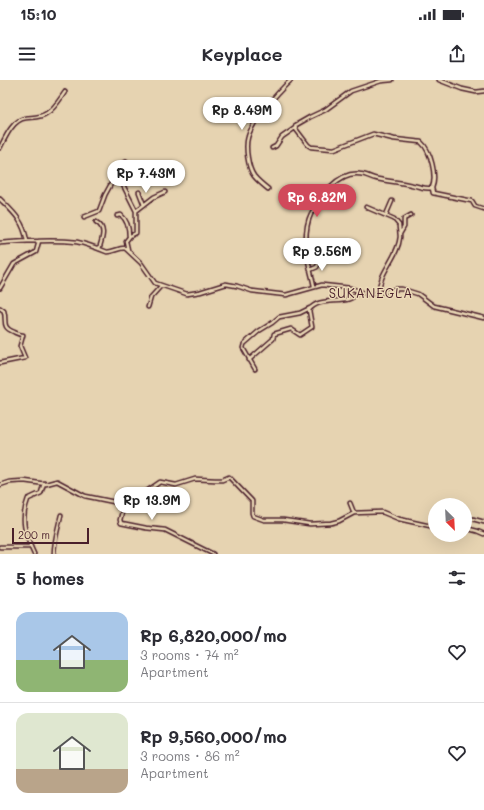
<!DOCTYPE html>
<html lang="en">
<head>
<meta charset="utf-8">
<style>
  :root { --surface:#fff; --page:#f2f2f3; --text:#2b2b33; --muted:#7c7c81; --line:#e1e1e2; --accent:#d1495b }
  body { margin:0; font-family:Mali,sans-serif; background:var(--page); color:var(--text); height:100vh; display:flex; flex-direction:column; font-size:15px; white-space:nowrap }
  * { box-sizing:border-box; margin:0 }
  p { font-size:13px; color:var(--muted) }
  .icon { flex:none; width:22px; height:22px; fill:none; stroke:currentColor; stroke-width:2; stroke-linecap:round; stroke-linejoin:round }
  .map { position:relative; height:474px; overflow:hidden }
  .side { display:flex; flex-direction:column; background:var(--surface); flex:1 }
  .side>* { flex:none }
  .needle { width:26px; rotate:156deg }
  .fabs { position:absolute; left:428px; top:418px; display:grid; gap:8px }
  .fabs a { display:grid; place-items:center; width:44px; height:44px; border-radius:50%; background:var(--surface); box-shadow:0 4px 16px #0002; font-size:20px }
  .scale { position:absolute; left:12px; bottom:10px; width:77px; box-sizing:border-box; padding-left:4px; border:2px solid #4a1f2b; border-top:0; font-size:11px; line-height:14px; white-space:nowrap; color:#4a1f2b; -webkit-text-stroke:3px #ecdab7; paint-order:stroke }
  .price { position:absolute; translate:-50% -34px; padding:0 9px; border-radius:14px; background:#fff; color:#222; font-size:13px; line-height:26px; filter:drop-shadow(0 1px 2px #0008) }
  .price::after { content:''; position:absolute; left:50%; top:24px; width:12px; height:9px; margin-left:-6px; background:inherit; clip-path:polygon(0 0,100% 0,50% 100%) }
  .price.selected { background:var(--accent); color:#fff }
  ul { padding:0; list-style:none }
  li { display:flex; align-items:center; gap:12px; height:100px; padding:0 16px }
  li+li { border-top:1px solid var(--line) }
  li span { display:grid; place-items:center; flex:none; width:112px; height:80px; border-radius:12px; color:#555 }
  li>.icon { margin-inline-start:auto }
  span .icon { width:48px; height:48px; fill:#fffc; stroke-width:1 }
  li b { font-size:17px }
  h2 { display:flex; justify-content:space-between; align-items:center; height:48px; padding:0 16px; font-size:17px }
  .status { display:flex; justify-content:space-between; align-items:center; height:28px; padding:0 20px; background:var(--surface); direction:ltr }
  .status svg { height:11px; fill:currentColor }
  header { display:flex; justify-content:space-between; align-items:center; height:52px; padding:0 16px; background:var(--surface); font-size:18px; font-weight:700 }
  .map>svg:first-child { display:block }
</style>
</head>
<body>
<div class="status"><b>15:10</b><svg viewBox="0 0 49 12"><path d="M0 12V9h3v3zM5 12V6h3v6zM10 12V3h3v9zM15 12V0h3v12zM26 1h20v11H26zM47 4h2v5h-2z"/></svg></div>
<header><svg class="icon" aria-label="menu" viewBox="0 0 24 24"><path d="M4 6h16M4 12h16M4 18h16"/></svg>Keyplace<svg class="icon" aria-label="share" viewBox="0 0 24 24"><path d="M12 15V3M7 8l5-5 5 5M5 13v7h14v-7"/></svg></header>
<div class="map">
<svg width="484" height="474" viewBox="0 0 484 474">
  <rect width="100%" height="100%" fill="#e6d3b1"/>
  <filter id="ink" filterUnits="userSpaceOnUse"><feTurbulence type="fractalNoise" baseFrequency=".025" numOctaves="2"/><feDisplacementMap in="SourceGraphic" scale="8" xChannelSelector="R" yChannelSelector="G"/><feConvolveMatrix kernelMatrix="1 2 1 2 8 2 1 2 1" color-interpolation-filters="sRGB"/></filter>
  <g filter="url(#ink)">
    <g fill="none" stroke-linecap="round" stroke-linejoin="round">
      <defs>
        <path id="street" d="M439 0 462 9 476 12 484 11
          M0 68C5 58 13 39 26 38 34 37 40 38 47 33 55 28 60 19 65 12
          M272 68 276 66 282 57 295 48
          M117 93 136 131V153L130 156 126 161 128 170
          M432 108 433 113 472 121 475 126 484 129
          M268 109C263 105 258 101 254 96 248 88 245 67 248 57 252 41 279 11 291 0
          M139 112 144 125
          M0 119C14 133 23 140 27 161
          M366 127 394 139 399 145C399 149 400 153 400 157 398 178 378 193 379 213
          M136 131 154 117 165 112
          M386 135 392 121
          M117 136 121 135C127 140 129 149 129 156
          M84 137 99 131 105 115 117 93 126 81
          M96 142C107 148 102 159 99 169
          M400 154 404 147V139L411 135
          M0 163C25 161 52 159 77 162 87 164 97 168 107 172 113 172 118 168 125 168L141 183 155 203 187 214 200 212 226 204 237 206 252 211 286 215 322 205 350 208 364 213 375 214 396 209H402L418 214 434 226 484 238
          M310 190 317 187 320 180
          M314 206C311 190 306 180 306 161 306 153 307 142 311 134 320 117 338 91 360 94 366 94 371 98 377 99 392 102 406 103 420 107 424 108 427 109 432 108 437 96 431 71 421 62L394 59 373 54 334 69 311 67 308 65 295 48 296 45 310 37 325 30 351 11 381 1 392 0
          M0 208 14 184 36 172 39 161
          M148 227 151 217 161 206
          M0 228 4 231C7 242 1 247 14 252 18 254 19 255 23 255L20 266 25 278 0 283
          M249 280 273 259 274 254 291 249 300 255 312 247 309 230C318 218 336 223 349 219 353 218 356 214 359 212
          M255 289 243 268 244 264 259 251 272 243 279 237 300 233 310 228
          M0 405 9 402 24 401 46 404 57 401 85 416 124 424
          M350 423 354 433
          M465 439H473L484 442
          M465 448 477 451 484 454
          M0 467H31
          M34 474C25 455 20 439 28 419L41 413 44 403
          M54 474C54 461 58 448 61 435
          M213 474 165 450 146 448 121 443 120 440 124 424 144 413 160 402 176 405 195 399 215 400H222L229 397 252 421V433L253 436 264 440H283L310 444 331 443 339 441 354 433 382 432 399 439 435 447"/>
      </defs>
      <use href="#street" stroke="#4a1f2b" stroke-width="5.5"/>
      <use href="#street" stroke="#ecdab7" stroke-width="2.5"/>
    </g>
  </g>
  <g text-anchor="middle" stroke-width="3" stroke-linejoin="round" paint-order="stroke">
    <g font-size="13" letter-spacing="1" fill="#4a1f2b" stroke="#ecdab7">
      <text x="371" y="218">SUKANEGLA</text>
    </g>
  </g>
</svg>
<div class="fabs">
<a><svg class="needle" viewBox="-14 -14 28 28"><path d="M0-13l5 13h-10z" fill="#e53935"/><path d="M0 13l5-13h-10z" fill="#7c7c81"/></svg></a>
</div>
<div class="scale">200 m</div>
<b class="price" style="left:242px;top:51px">Rp 8.49M</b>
<b class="price" style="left:146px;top:114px">Rp 7.43M</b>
<b class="price selected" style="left:317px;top:138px">Rp 6.82M</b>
<b class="price" style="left:322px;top:192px">Rp 9.56M</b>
<b class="price" style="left:152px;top:441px">Rp 13.9M</b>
</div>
<section class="side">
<h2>5 homes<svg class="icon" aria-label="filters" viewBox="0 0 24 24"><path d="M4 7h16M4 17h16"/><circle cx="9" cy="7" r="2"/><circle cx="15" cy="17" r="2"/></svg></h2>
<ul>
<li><span style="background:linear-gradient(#a9c7e8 60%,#8fb573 0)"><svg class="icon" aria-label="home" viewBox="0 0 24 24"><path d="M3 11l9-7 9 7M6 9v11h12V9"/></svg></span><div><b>Rp 6,820,000/mo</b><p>3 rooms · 74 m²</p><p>Apartment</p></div><svg class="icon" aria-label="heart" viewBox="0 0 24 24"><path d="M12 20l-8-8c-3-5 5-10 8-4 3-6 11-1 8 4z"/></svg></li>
<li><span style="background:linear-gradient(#dfe7d0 70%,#b9a48a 0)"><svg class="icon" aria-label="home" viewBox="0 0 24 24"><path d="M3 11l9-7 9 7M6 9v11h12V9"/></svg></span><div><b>Rp 9,560,000/mo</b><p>3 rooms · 86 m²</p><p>Apartment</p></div><svg class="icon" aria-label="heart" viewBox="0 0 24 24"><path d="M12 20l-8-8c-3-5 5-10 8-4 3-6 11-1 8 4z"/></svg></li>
</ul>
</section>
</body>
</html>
